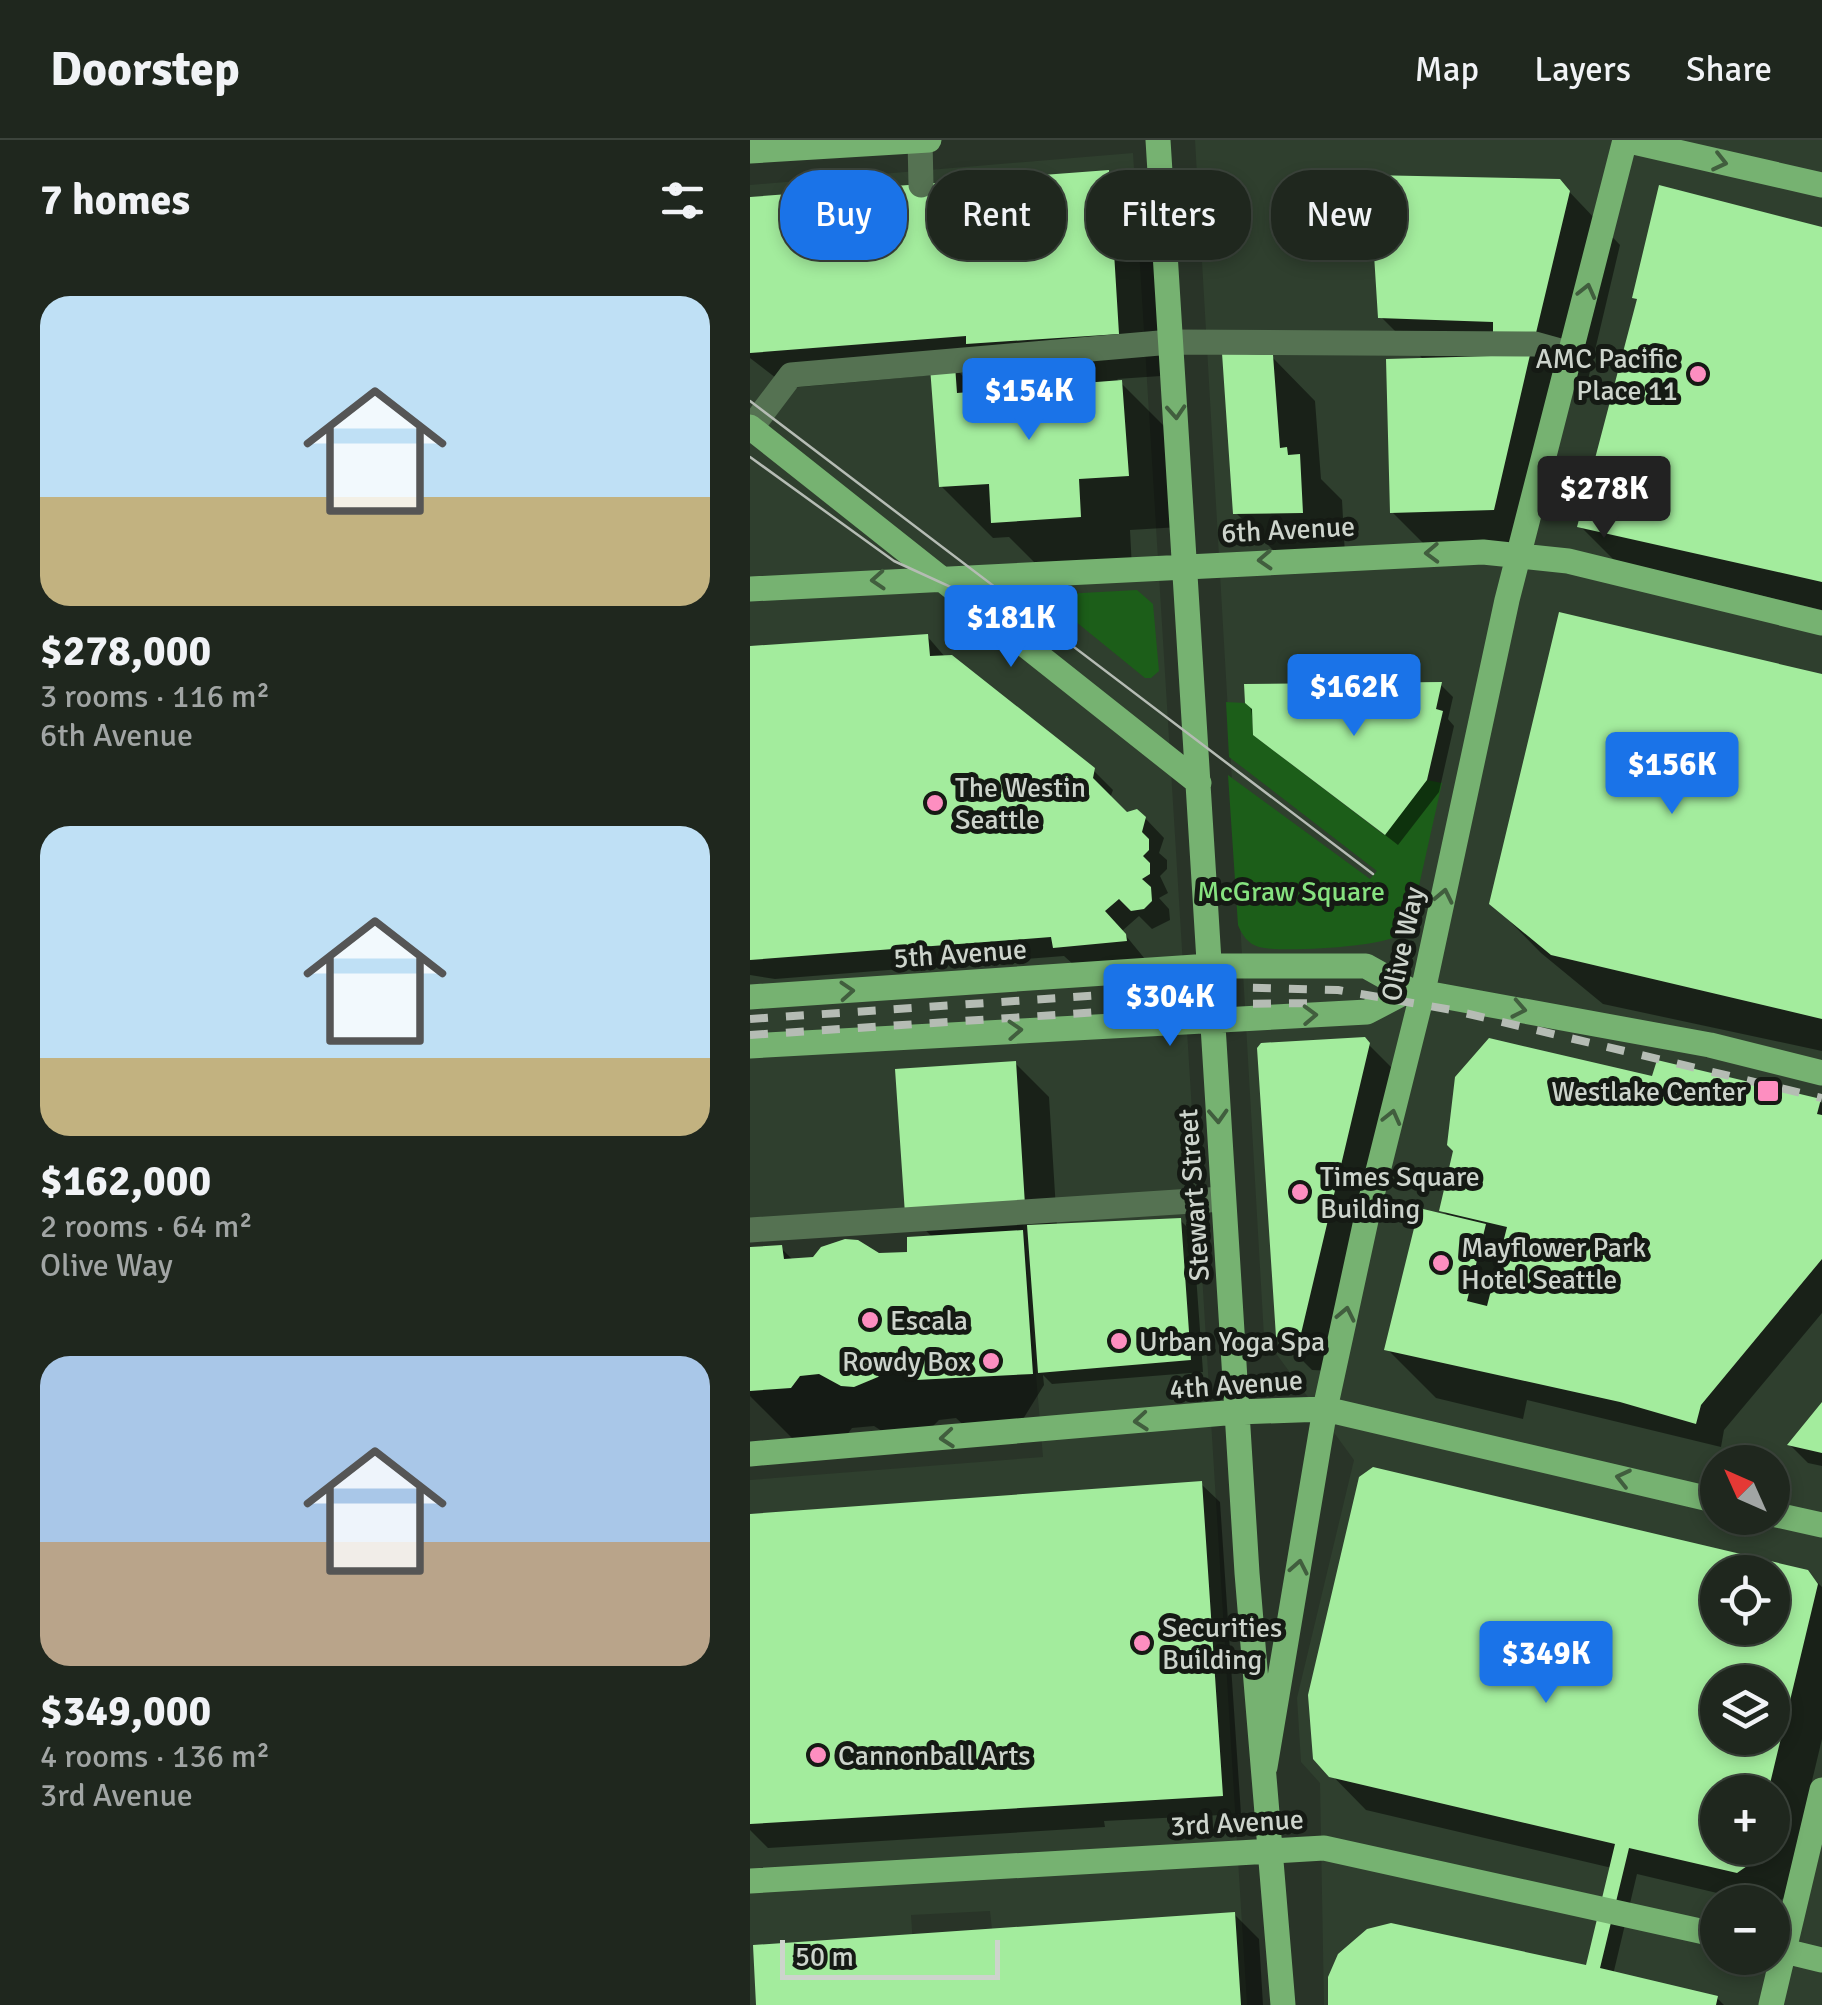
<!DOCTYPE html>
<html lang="en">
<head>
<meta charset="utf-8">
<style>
  :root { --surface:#1f271e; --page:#2c332b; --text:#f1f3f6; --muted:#a1a5a4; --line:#3c443c; --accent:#1a73e8 }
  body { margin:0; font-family:Signika,sans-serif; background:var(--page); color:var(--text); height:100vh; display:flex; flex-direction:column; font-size:38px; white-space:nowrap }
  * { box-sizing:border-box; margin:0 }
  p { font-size:32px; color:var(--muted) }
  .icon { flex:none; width:55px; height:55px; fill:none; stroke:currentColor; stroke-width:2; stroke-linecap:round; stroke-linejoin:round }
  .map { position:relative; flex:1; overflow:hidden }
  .sheet { display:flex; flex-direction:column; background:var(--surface); width:750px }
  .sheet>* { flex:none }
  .top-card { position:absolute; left:30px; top:30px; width:890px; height:90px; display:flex; gap:20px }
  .needle { width:65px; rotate:315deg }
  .fabs { position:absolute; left:950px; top:1305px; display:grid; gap:20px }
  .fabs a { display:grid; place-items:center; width:90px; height:90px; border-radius:50%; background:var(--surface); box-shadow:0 5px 15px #0003,0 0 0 2px var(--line); font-size:50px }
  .scale { position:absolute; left:30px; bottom:25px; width:220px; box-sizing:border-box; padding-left:10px; border:5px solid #cdd4cc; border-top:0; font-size:28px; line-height:35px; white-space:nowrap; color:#cdd4cc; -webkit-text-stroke:8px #151a14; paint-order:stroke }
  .price { position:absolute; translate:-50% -85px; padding:0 22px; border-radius:10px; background:var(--accent); color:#fff; font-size:32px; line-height:65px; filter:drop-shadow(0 2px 5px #0008) }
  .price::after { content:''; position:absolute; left:50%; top:60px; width:30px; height:22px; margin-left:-15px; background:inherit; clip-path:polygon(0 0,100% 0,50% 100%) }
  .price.on { background:#222; color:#fff }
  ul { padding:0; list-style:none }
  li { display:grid; align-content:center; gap:20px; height:530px; padding:0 40px }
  li span { display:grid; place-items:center; height:310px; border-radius:30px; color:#555 }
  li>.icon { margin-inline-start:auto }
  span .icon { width:180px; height:180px; fill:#fffc; stroke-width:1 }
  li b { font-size:42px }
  h2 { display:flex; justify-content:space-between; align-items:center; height:120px; padding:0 40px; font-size:42px }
  .tag { padding:0 35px; border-radius:40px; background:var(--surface); box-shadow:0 5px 15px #0003,0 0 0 2px var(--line); font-size:35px; line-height:90px }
  .tag.on { background:var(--accent); color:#fff }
  header { display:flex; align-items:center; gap:60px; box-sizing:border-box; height:140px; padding:0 50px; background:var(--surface); border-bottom:2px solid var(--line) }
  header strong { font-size:48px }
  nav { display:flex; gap:55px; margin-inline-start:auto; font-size:35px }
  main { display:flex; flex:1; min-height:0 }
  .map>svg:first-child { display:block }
</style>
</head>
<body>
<header>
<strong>Doorstep</strong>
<nav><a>Map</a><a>Layers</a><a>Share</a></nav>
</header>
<main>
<section class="sheet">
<h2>7 homes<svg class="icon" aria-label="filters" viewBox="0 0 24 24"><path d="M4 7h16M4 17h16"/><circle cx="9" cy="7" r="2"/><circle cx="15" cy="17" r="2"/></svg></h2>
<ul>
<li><span style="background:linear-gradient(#bfe0f5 65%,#c2b280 0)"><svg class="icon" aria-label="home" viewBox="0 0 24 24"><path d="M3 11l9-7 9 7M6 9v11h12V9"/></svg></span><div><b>$278,000</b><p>3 rooms · 116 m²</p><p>6th Avenue</p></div></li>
<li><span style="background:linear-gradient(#bfe0f5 75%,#c2b280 0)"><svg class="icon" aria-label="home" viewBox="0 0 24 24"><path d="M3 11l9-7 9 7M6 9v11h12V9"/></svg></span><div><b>$162,000</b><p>2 rooms · 64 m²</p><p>Olive Way</p></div></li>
<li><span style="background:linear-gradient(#a9c7e8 60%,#b9a48a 0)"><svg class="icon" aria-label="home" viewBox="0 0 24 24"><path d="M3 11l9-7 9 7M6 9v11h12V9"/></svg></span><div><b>$349,000</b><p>4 rooms · 136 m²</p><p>3rd Avenue</p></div></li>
</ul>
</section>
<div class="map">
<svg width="1072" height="1865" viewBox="0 0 1072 1865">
  <rect width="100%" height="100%" fill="#293428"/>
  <path fill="#2f3f2e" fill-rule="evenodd" d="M445 0H1072V1865H574L570 1643 551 1622 547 1558 604 1320 514 1197ZM968 1322H1022V1378H968ZM968 1432H1022V1488H968ZM968 1542H1022V1598H968ZM968 1652H1022V1708H968ZM968 1762H1022V1818H968Z
    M383 13 497 1865H250L240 1771 161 1775 167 1865H0V1340L293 1317 273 1082 0 1099V45Z"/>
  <path fill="#1c5e19" d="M387 450 403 464 409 531 401 538H395L304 464 313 454Z
    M476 562 495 563 502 569 503 595 634 695 677 640 692 643 664 768C660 779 658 788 649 795 632 807 530 813 509 807 498 804 492 795 488 785L478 635 620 739 627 731 479 617Z"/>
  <path fill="#0007" fill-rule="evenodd" d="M358 32 402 76 411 236 367 239 423 295 430 387 380 390 382 429 296 434 259 397 243 398 191 346 183 235 39 248 0 218V61L209 51V41ZM326 222 349 245 230 254 210 233Z
    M809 41 870 105 837 244H806L777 403 676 406 642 372 674 220 631 177Z
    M1072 88V470L864 420 830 386 889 161 885 157Z
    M522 217 565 261 571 339 592 360 595 415 529 416 486 373Z
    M177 496 196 518 343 630 363 650 360 658 377 674 395 678 414 698 409 713 417 720V729L410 736 418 753 409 758 419 769 420 780 402 789 389 776 372 791 395 819 324 825 314 816 25 839 0 835V508Z
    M1072 536V911L853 864 791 813 742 763Z
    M691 545 703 557 698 579 704 586 689 652 648 705 505 594 497 546Z
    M614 900 649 935 584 1231 562 1230 528 1196Z
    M265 923 299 957 307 1086 430 1080 443 1093 453 1232 302 1244 293 1235 294 1245 267 1289 221 1292 206 1278 189 1280 180 1289 135 1293 124 1286 102 1288 93 1300 47 1303 0 1256V1110L31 1108 44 1121 129 1116 160 1114 183 1098 158 1072Z
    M910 941 1072 963V1173L974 1290 971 1307 777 1260 773 1279 686 1258 637 1209 700 1078 692 1070Z
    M1072 1266V1326L1058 1323 1040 1305Z
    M611 1338 1057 1432 1072 1447V1599L1034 1758 1022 1766 887 1734 863 1835 967 1858 974 1865H580L846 1831 862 1728 616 1670 565 1618ZM968 1432H1022V1488H968ZM968 1542H1022V1598H968ZM968 1652H1022V1708H968Z
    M451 1344 470 1362 491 1674 354 1681 355 1687 18 1708 0 1690V1377Z
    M484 1774 509 1799 513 1865H9Z"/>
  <path fill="#a3ec9d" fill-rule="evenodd" d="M359 30 369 194 216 204V196L0 213V57Z
    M619 35 810 39 820 51 786 193H743V182L628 178Z
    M909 45 1072 87V442L827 387 887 159 882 158Z
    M472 213 523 215 530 308 537 307 538 315 550 314 553 373 483 374Z
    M780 215 744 370 640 373 636 219Z
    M205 225 207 253 372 240 379 336 329 339 331 377 241 383 239 344 189 347 180 227Z
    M809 472 1072 534V879L801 815 739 764Z
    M178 494 180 516 202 515 345 628 343 638 377 672 387 669 396 677 392 692 399 699V710L393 716 400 723V734L392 739 401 747 402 761 394 769 381 771 369 759 355 771 376 794 377 801 303 808 301 797 0 820V506Z
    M692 542 686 569 693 571 677 640 635 695 503 595 502 569 495 563 494 544Z
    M615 897 620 903 550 1198 532 1200 526 1197 507 908 511 903Z
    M739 898 902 936 907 920 1071 959 1067 974 1072 975V1119L951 1265 946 1284 870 1262 634 1210 669 1068 736 1084 717 1161 737 1166 757 1087 689 1071 703 1011 697 1005 705 937Z
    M266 921 275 1065 155 1074 145 929Z
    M431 1078 441 1220 288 1233 277 1085Z
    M273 1090 283 1234 166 1240 151 1227 136 1228 128 1237 104 1247 91 1246 69 1234 50 1236 41 1248 0 1251V1107L32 1105 34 1119 63 1117 71 1107 95 1099 108 1100 129 1113 157 1112V1097Z
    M1072 1262V1313L1037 1305Z
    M623 1327 1058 1430 1068 1444 1018 1652H968V1708H1005L1000 1724 987 1733 879 1708 850 1828 968 1856 966 1865H578V1837L588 1814 617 1789 641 1783 836 1825 865 1704 579 1637 563 1619 558 1555 609 1337ZM968 1432H1022V1488H968ZM968 1542H1022V1598H968Z
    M452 1341 473 1656 0 1684V1374Z
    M485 1772 491 1865H6L3 1805Z"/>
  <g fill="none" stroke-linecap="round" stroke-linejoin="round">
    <path stroke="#557252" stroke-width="25" d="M170 0 171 45
      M1 288 41 235 421 202 785 204 821 214
      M0 1090 473 1059"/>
    <path stroke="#76b271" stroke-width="25" d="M408 0 497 1433 533 1865
      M0 11 179 0
      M0 287 449 643
      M0 449 733 412 818 421 1072 483
      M0 857 460 826H616L659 850 960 905 1072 933
      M0 906 617 872 659 850
      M0 1314 487 1272 575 1269 968 1361
      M1022 1374 1072 1385
      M515 1627 575 1269 618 1071 673 851 757 460 875 0 1072 45
      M0 1741 574 1708 968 1795
      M1022 1808 1072 1820
      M1021 1865 1072 1650"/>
    <path stroke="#b5bcb4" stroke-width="2.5" d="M0 261 623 734
      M0 317 144 421 279 483"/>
    <path stroke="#b5bcb4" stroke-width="8" stroke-dasharray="18 18" stroke-linecap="butt" d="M0 879 471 847 588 850 702 870 1072 958
      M0 895 472 864 574 863"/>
  </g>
  <defs><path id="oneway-chevron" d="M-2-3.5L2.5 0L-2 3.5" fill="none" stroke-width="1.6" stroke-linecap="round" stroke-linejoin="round" transform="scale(2.5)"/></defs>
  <g stroke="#415e3e">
    <use href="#oneway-chevron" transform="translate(970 22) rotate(13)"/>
    <use href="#oneway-chevron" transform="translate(837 151) rotate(-76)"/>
    <use href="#oneway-chevron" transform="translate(426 272) rotate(86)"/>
    <use href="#oneway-chevron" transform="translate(682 413) rotate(178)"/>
    <use href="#oneway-chevron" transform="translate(515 420) rotate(177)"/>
    <use href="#oneway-chevron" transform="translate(128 440) rotate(176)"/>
    <use href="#oneway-chevron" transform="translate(694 756) rotate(-78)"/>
    <use href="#oneway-chevron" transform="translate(97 851) rotate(-4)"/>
    <use href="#oneway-chevron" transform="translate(769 869) rotate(11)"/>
    <use href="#oneway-chevron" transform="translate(560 875) rotate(-2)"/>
    <use href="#oneway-chevron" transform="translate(265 890) rotate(-3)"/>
    <use href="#oneway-chevron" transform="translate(468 976) rotate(87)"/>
    <use href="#oneway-chevron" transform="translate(642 977) rotate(-76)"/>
    <use href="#oneway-chevron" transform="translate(596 1174) rotate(-78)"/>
    <use href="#oneway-chevron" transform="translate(391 1281) rotate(175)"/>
    <use href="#oneway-chevron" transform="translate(197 1298) rotate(175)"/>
    <use href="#oneway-chevron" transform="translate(873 1338) rotate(-167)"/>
    <use href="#oneway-chevron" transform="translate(549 1427) rotate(-79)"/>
  </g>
  <g fill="#fd8ec0" stroke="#151a14" stroke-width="4">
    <circle cx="948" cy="234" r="10"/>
    <circle cx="185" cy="663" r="10"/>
    <rect x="1006" y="939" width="24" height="24" rx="5"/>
    <circle cx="550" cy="1052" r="10"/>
    <circle cx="691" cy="1123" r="10"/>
    <circle cx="120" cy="1180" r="10"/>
    <circle cx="369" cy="1201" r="10"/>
    <circle cx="241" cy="1221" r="10"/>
    <circle cx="392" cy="1503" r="10"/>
    <circle cx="68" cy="1615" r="10"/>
  </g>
  <g text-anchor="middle" stroke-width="10" stroke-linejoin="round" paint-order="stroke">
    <g font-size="28" fill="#cdd4cc" stroke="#151a14" text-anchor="start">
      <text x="928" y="228" text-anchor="end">AMC Pacific<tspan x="928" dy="32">Place 11</tspan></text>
      <text x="205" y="657">The Westin<tspan x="205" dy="32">Seattle</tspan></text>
      <text x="996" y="961" text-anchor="end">Westlake Center</text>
      <text x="570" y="1046">Times Square<tspan x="570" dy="32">Building</tspan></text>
      <text x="711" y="1117">Mayflower Park<tspan x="711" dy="32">Hotel Seattle</tspan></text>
      <text x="140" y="1190">Escala</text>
      <text x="389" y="1211">Urban Yoga Spa</text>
      <text x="221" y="1231" text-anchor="end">Rowdy Box</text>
      <text x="412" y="1497">Securities<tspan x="412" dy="32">Building</tspan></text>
      <text x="88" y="1625">Cannonball Arts</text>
    </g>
    <g font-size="28" fill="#cdd4cc" stroke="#151a14">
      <text transform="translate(538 389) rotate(-3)" y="10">6th Avenue</text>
      <text transform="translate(652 804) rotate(-78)" y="10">Olive Way</text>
      <text transform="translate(210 813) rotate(-4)" y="10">5th Avenue</text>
      <text transform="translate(443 1055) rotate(-94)" y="10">Stewart Street</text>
      <text transform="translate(486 1244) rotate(-4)" y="10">4th Avenue</text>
      <text transform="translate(487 1682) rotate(-3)" y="10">3rd Avenue</text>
    </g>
    <g font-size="28" fill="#86e27f" stroke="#151a14">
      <text x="541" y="761">McGraw Square</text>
    </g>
  </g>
</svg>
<div class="fabs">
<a><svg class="needle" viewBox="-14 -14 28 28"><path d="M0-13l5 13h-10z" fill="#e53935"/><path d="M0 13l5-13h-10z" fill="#a1a5a4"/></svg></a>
<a><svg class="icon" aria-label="locate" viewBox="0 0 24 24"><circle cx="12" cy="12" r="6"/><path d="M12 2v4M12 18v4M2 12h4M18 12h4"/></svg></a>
<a><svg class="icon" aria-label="layers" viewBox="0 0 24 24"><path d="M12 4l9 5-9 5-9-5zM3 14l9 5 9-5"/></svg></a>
<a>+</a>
<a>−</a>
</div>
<div class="scale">50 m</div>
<b class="price" style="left:279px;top:303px">$154K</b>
<b class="price on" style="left:854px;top:401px">$278K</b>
<b class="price" style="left:261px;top:530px">$181K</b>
<b class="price" style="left:604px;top:599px">$162K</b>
<b class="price" style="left:922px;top:677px">$156K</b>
<b class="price" style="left:420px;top:909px">$304K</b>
<b class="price" style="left:796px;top:1566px">$349K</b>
<div class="top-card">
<a class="tag on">Buy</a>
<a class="tag">Rent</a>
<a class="tag">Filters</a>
<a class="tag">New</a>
</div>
</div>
</main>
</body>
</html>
